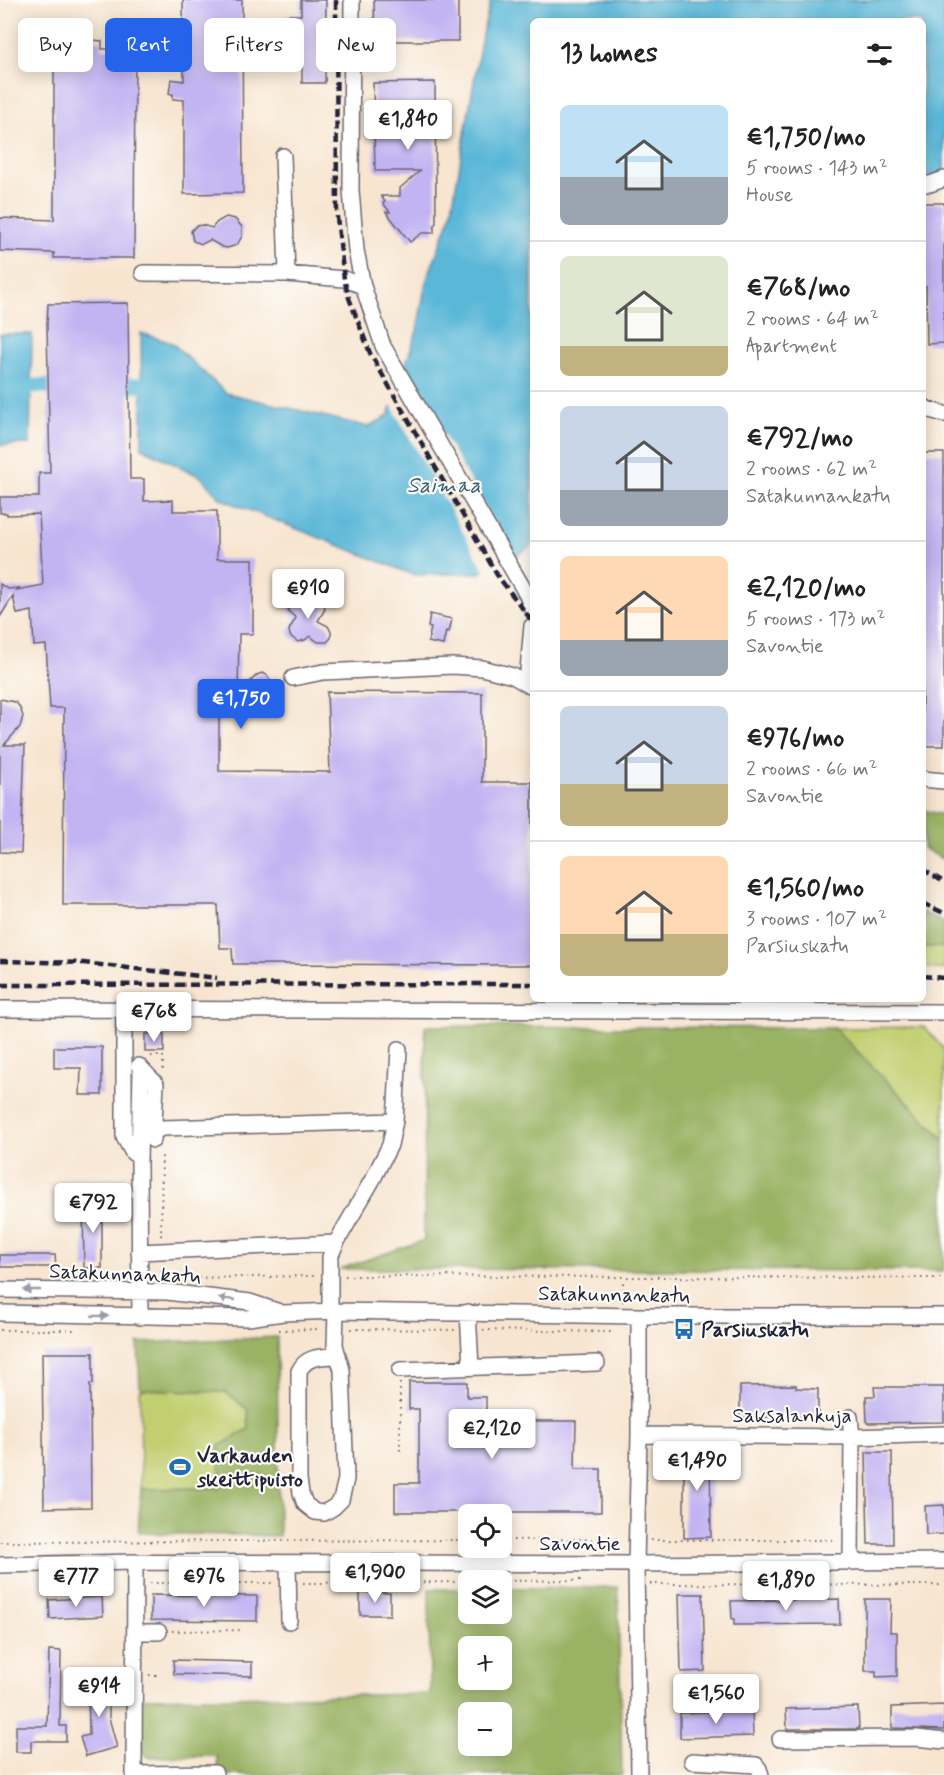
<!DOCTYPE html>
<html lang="en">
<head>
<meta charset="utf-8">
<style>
  :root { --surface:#fff; --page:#f2f2f2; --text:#222; --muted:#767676; --line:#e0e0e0; --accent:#2563eb }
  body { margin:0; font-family:Mynerve,sans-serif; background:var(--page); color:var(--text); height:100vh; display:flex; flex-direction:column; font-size:22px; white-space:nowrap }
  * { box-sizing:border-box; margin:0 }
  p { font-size:20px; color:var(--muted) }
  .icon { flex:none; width:33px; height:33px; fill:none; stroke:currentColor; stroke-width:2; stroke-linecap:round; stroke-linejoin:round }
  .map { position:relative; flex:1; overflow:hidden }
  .panel { position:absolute; left:530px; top:18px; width:396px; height:984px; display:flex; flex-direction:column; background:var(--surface); border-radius:9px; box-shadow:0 3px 15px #0003 }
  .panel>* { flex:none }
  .top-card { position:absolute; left:18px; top:18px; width:422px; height:54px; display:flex; gap:12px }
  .tools { position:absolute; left:458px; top:1504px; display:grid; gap:12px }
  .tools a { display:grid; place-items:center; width:54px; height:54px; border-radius:9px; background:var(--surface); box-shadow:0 3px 15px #0003; font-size:30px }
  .price { position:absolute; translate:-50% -51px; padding:0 14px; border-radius:6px; background:#fff; color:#222; font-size:20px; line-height:39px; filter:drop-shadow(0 2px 3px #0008) }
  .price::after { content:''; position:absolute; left:50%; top:36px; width:18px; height:14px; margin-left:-9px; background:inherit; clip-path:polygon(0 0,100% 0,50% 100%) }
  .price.active { background:var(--accent); color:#fff }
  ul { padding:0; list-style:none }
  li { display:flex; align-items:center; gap:18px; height:150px; padding:0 30px }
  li+li { border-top:2px solid var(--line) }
  li span { display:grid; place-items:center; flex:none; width:168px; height:120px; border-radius:9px; color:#555 }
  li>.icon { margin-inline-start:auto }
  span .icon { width:72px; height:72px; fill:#fffc; stroke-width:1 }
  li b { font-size:26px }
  h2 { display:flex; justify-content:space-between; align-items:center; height:72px; padding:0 30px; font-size:26px }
  .chip { padding:0 21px; border-radius:9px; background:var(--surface); box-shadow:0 3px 15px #0003; font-size:21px; line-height:54px }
  .chip.active { background:var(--accent); color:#fff }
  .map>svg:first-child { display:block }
</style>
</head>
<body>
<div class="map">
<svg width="944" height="1775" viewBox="0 0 944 1775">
  <rect width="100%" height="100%" fill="#fdfcf7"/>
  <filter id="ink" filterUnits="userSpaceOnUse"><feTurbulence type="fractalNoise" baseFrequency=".0167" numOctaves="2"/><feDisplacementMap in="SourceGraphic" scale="12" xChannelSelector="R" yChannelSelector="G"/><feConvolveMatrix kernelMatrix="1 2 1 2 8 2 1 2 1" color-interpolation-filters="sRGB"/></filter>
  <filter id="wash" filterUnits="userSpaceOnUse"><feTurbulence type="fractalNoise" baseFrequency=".008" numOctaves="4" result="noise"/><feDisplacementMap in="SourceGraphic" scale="24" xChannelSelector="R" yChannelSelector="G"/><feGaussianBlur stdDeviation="1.35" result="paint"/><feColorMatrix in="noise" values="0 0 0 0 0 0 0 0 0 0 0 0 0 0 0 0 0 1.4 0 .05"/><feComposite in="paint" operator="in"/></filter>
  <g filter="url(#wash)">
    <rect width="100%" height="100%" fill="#f7e5d0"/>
    <path fill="#c2cf71" stroke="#727856" stroke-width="1.5" d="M922 947H944V970L923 967Z
      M924 1027 944 1049V1139L834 1028Z
      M140 1389 226 1392 248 1410 249 1430 220 1446V1488L141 1489Z"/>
    <path fill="#99b263" stroke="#5e6a4f" stroke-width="1.5" fill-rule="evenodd" d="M923 810 944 815V860L923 848Z
      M922 912 944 923V947H923Z
      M425 1026 834 1028 944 1139V1271L340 1269 424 1240Z
      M277 1337 279 1536 138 1533 141 1489 220 1488 219 1446 249 1429 248 1410 226 1392 140 1389 138 1343Z
      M618 1587 622 1775H218L217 1756 147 1757 141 1750 140 1698 430 1694 429 1589H468V1614H501V1588ZM468 1647H501V1680H468ZM468 1713H501V1746H468Z"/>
    <path fill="#5ab7d8" stroke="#3e6c8a" stroke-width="1.5" d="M491 0H944V172L922 178V21H532V545L519 554 480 573 414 575 221 499 201 477 142 448 141 333 172 343 226 393 369 427 388 416 417 331 426 282 451 215 482 35Z
      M0 334H32L30 444 0 445Z"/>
    <path fill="#f7e5d0" d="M403 363 515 560 486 573 390 403Z"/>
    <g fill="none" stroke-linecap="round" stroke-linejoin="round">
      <path stroke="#5ab7d8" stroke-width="15" d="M108 385H141
        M0 386H69"/>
    </g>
    <g id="blocks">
      <path fill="#c2b4f2" d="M183 0H242L243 193 184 194V100L173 99V94H169L171 79 184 81Z
        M301 0H326L325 83H302V36H287V15H301Z
        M374 0H458V41H375Z
        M92 40 102 41V49H135L134 258H54V253L0 251V218L54 220V49H91Z
        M435 82 436 223 434 225V233H422L410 242 386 212H390L383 203 385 202 381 196H400V188L420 171H375L373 83Z
        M922 203H944V343L927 344 926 286H922Z
        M226 217 235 219 242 227V236L237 245 227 248 222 247 210 240 202 244 193 241 191 231 196 226 202 225 212 228 217 222Z
        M128 303 130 479H144V501L173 500V511H217V559H253V634H239L238 693 219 687V771L330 772 327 692 482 693V782H532V965L233 964 232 948H220L218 905H63L64 708H50L46 645 34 646 32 611 17 614 13 596 0 617V584L8 589 19 588 17 590 43 585 39 514 7 515V513H0V497H39V473H50L47 324 48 304Z
        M922 453H944V746H922Z
        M296 595 303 596 312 603 319 600 324 603 325 609 318 621 328 626 331 632V638L327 642H318L310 636 305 640 298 642 290 636 289 630 296 618 289 612 287 606 290 599Z
        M430 614 452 619 449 632 446 631 443 645 428 642 431 628 428 627Z
        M262 673 267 675 271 682 268 687 263 690 258 689 250 682 257 675Z
        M0 699 15 702 19 706 23 716 20 727 4 745H25L21 853 0 852Z
        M145 1034H164V1052H145Z
        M54 1047H102V1095H80L81 1068H54Z
        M83 1200H102V1268H84Z
        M0 1255H55L56 1267H0Z
        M42 1353H93V1384H90L91 1507 44 1508Z
        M409 1382H467V1397H486V1421H576L575 1469H601V1512H395V1483H419V1409H409Z
        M796 1385V1388L818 1389V1417H740V1386Z
        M874 1387H944V1422L867 1423 866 1396H875Z
        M684 1446H710L711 1537 684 1538Z
        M866 1452H892L893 1544H868Z
        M944 1505V1534L926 1535 925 1506Z
        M360 1592 390 1593V1615H360Z
        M679 1594H703L705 1671 681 1672Z
        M151 1595 257 1596V1621L151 1620Z
        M102 1597 103 1616 50 1619 49 1600Z
        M839 1599 840 1624 734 1625V1619H732L731 1601Z
        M865 1599H891L890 1632H897V1676L876 1677V1671H865Z
        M49 1650 61 1651 60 1726H66V1741H31V1752H16V1726H47Z
        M173 1660 252 1662V1676L174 1674Z
        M88 1676H109V1718L117 1747 86 1756 80 1737 89 1735Z
        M944 1705V1730L892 1728V1707Z
        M858 1707 859 1729H787L786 1709Z
        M752 1711 753 1736 680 1738V1713Z"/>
    </g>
  </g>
  <g filter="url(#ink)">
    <use href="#blocks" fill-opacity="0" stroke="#6d666f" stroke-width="1.5"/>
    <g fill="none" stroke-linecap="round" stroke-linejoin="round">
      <defs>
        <path id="minor" d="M352 0 351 190 356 250 363 286 383 346 527 595 532 608
          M283 156 287 274
          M922 184H930L944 179
          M143 273 287 274 344 279 363 286
          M922 405 927 409 944 414
          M532 626 528 670 532 687
          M293 678 323 672 453 666 482 668 513 676 532 687
          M922 779 944 781
          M0 1009 944 1012
          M124 1009V1137L133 1153
          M139 1066 156 1084 153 1140
          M128 1144 162 1128 395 1121
          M139 1252 336 1243
          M0 1290 167 1292 250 1302 280 1312
          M330 1311V1257L336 1243 374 1177 390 1145 395 1121 399 1049
          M336 1311 335 1345 342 1370 346 1479 341 1500 334 1507 324 1513 315 1512 305 1504 301 1493 299 1479V1371C307 1355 322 1357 338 1356
          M468 1312 471 1367
          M0 1313 248 1318 283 1313 336 1311 639 1316H944
          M140 1317 139 1163 141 1069
          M400 1370 597 1363
          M850 1417 852 1437 851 1561
          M639 1435 852 1437 944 1434
          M135 1562 134 1774 215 1773
          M288 1563 289 1621
          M0 1565 135 1562 636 1564 944 1561
          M135 1632H159
          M780 1739 917 1738 944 1741
          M692 1761 756 1765 759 1769 761 1775
          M639 1775 636 1564 639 1435V1316"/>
      </defs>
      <use href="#minor" stroke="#6d666f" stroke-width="18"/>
      <path stroke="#6d666f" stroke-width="2" stroke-dasharray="1.5 4.5" stroke-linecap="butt" d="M151 1056H163V1071
        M161 1236 162 1152
        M345 1276 944 1278
        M161 1278V1266
        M180 1278 315 1276
        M623 1302V1278
        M351 1329 456 1330
        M0 1330H78
        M279 1330 321 1329
        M483 1330 615 1332
        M400 1383V1452
        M501 1540 621 1539
        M651 1540H837
        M0 1542 468 1540
        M501 1581 581 1580
        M150 1583H273
        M303 1583 468 1582
        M650 1584 944 1585
        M172 1631 244 1630
        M149 1675H158"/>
      <use href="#minor" stroke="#fff" stroke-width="15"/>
      <path stroke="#22223b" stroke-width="4.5" stroke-dasharray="9 4.5" stroke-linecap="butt" d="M336 0 337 217 344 279 349 298 370 353 497 575 532 621
        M922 869 944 882
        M922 903 944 913
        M0 961 84 963 217 978
        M922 976 944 978
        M0 985 532 984"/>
    </g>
    <defs><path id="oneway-solid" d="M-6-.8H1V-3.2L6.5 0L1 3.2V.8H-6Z" transform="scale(1.5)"/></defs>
    <g fill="#9c9ca7">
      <use href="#oneway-solid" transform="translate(32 1290) rotate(-180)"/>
      <use href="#oneway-solid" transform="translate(227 1299) rotate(-174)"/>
      <use href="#oneway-solid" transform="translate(100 1316) rotate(1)"/>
    </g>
  </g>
  <defs>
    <symbol id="bus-bare" viewBox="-9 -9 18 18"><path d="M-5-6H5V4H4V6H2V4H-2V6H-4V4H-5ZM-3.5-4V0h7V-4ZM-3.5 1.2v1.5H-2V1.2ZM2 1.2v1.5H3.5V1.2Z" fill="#1f6fb2" stroke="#fdfcf7" stroke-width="2.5" paint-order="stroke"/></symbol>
    <symbol id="stadium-bare" viewBox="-9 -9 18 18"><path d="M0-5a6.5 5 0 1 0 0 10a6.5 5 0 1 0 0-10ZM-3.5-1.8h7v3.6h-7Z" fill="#1f6fb2" stroke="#fdfcf7" stroke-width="2.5" paint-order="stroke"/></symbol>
  </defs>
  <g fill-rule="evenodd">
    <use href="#bus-bare" x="669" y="1314" width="30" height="30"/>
    <use href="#stadium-bare" x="165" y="1452" width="30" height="30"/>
  </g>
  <g text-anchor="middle" stroke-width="4.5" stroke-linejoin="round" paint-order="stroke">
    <g font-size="21" fill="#22223b" stroke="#fdfcf7">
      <text transform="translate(125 1273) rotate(2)" y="7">Satakunnankatu</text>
      <text transform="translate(614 1294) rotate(1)" y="7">Satakunnankatu</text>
      <text x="792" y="1422">Saksalankuja</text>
      <text x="580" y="1550">Savontie</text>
    </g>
    <g font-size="21" font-weight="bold" fill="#22223b" stroke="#fdfcf7" text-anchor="start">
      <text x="701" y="1336">Parsiuskatu</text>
      <text x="197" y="1462">Varkauden<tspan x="197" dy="24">skeittipuisto</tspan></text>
    </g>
    <g font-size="22" font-style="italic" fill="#385e7a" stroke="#fdfcf7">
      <text x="444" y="492">Saimaa</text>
    </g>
  </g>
</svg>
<div class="tools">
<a><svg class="icon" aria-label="locate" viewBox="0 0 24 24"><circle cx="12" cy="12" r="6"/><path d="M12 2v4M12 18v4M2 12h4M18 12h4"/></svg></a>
<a><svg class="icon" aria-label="layers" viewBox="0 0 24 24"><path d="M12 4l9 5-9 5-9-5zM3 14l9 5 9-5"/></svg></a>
<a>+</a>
<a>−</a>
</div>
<b class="price" style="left:408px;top:151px">€1,840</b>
<b class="price" style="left:308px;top:620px">€910</b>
<b class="price active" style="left:241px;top:730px">€1,750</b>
<b class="price" style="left:154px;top:1043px">€768</b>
<b class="price" style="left:93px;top:1234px">€792</b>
<b class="price" style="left:492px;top:1460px">€2,120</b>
<b class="price" style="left:697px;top:1492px">€1,490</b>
<b class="price" style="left:375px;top:1604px">€1,900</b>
<b class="price" style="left:76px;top:1608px">€777</b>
<b class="price" style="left:204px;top:1608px">€976</b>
<b class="price" style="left:786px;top:1612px">€1,890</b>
<b class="price" style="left:99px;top:1718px">€914</b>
<b class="price" style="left:716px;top:1725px">€1,560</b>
<div class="top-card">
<a class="chip">Buy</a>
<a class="chip active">Rent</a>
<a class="chip">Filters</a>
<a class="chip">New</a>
</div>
<section class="panel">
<h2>13 homes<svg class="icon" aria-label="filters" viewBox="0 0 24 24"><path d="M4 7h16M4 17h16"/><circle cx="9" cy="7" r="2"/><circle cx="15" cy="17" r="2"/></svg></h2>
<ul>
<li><span style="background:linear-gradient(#bfe0f5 60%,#9aa5b1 0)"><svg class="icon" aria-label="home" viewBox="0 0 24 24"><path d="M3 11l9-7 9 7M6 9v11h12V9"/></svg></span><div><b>€1,750/mo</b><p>5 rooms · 143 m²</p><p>House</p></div></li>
<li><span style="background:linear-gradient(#dfe7d0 75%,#c2b280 0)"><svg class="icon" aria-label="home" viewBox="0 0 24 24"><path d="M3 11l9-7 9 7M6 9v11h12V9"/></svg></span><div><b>€768/mo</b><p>2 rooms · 64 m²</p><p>Apartment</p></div></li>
<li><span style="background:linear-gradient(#c9d6e8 70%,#9aa5b1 0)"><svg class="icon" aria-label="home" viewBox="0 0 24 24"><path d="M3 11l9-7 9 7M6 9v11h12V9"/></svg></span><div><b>€792/mo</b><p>2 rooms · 62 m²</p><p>Satakunnankatu</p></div></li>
<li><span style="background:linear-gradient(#ffd9b3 70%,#9aa5b1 0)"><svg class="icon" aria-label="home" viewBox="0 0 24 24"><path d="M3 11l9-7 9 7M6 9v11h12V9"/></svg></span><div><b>€2,120/mo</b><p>5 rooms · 173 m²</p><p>Savontie</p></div></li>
<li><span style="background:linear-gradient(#c9d6e8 65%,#c2b280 0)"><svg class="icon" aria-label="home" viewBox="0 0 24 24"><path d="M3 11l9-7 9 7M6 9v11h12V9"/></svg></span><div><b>€976/mo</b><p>2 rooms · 66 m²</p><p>Savontie</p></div></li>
<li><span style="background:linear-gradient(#ffd9b3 65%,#c2b280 0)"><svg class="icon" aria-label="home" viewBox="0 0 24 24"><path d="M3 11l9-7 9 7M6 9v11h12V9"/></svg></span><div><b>€1,560/mo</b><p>3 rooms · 107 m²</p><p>Parsiuskatu</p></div></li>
</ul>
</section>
</div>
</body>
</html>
